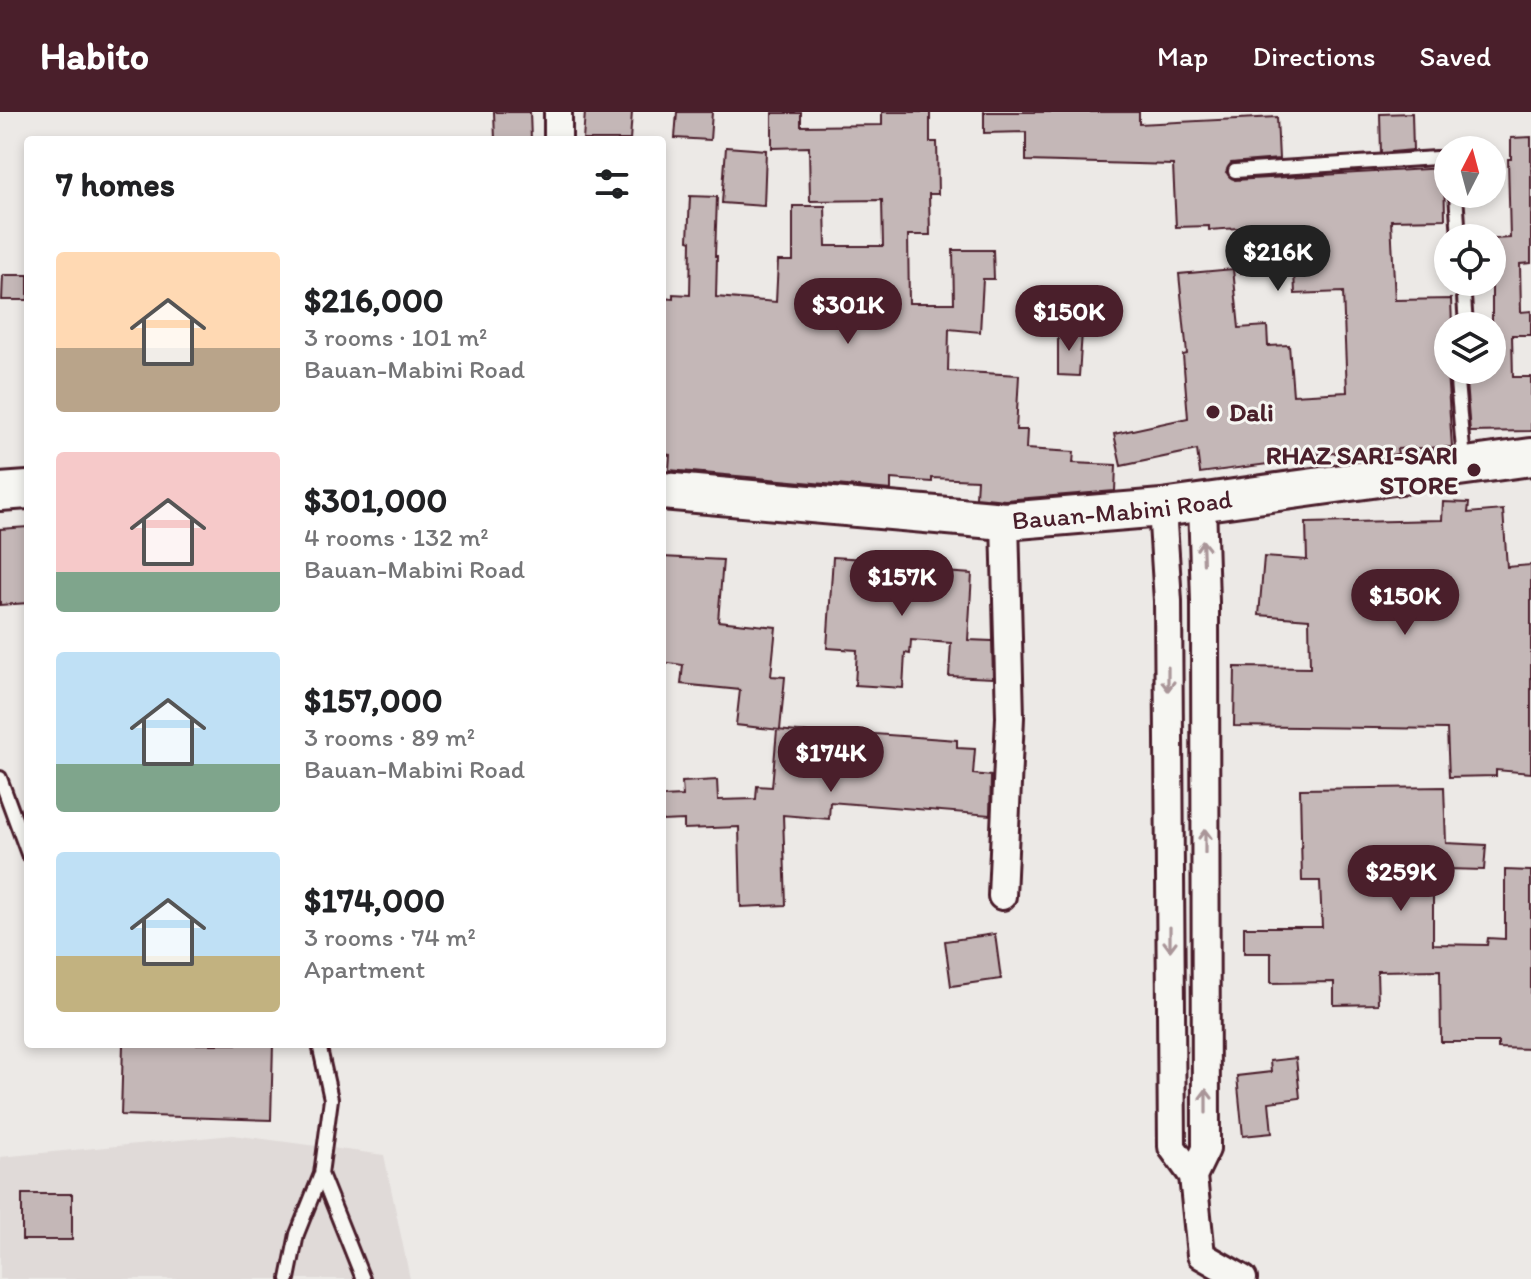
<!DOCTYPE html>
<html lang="en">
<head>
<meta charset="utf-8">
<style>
  :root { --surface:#fff; --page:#f6f6f6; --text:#202124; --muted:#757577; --accent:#4a1f2b }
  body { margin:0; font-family:Itim,sans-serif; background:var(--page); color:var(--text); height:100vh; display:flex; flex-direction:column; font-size:30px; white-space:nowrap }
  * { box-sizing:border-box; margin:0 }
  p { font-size:26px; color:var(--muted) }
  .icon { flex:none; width:44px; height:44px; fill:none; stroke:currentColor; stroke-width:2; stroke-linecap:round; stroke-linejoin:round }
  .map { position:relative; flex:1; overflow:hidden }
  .side { position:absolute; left:24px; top:24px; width:642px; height:912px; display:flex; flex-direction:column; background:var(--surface); border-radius:8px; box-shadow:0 4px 12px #0003 }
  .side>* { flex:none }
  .needle { width:52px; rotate:6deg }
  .buttons { position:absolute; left:1434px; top:24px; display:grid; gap:16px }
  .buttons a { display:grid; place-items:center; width:72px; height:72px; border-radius:50%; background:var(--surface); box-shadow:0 4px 12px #0003; font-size:40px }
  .price { position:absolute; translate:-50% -68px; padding:0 18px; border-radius:28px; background:var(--accent); color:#fff; font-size:26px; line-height:52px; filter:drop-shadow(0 2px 4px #0008) }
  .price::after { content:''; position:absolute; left:50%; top:48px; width:24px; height:18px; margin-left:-12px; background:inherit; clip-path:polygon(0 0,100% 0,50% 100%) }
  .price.current { background:#222; color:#fff }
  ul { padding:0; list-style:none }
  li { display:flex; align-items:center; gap:24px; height:200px; padding:0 32px }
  li span { display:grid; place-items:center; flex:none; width:224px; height:160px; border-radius:8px; color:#555 }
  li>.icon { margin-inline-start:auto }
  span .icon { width:96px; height:96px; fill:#fffc; stroke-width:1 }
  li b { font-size:34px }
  h2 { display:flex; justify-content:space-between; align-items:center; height:96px; padding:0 32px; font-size:34px }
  header { display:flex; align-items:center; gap:48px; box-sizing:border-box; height:112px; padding:0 40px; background:var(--accent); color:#fff }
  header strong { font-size:38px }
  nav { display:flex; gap:44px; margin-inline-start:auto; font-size:28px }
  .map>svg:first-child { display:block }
</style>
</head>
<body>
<header>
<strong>Habito</strong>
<nav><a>Map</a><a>Directions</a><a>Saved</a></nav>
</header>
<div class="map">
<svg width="1531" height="1167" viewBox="0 0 1531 1167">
  <rect width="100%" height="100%" fill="#ece9e6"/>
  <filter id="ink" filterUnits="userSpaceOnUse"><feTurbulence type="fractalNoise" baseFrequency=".0125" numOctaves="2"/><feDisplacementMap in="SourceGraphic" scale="16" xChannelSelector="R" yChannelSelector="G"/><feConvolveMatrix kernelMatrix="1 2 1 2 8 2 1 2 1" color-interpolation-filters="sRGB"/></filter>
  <g filter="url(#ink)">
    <path fill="#e0dad8" d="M233 1023 384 1043 410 1167H0V1045Z"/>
    <path fill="#c4b7b7" stroke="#4a1f2b" stroke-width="2" d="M494 0H530L531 28H495Z
      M585 0H632L630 28H583Z
      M677 0H712L710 28 675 26Z
      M882 0H930V30H937L938 82H929L930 123H908L909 191H954L953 138H993L994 167H983L980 220 949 217 948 259 1019 263 1016 318H1027L1026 337 1074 340 1073 351 1116 353 1115 379 1005 388 976 385 977 368 932 366V370L891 367V378L669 358 670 343 662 342V186L673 187V182L690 183 691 129 688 128 690 84 717 85 715 144H717L716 185 776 190 778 149H793V94H825L826 134H883L882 88 810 89 809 35 772 36V1H801V14L882 13Z
      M984 0H1139V12L1277 5 1279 47 1231 51 1226 60 1235 68 1444 56 1445 107 1391 108 1395 188 1451 187 1452 214H1448L1447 259 1452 335 1397 337 1398 342 1351 349 1350 340 1282 345V350L1200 361 1197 338 1121 354 1114 322 1188 306 1183 243 1187 242 1179 162 1233 157 1239 216 1267 214 1268 234 1289 233 1293 283 1347 280 1343 180 1295 182 1294 158 1241 161 1238 116 1209 118V114L1176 115 1173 53 1026 49V20L984 21Z
      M1412 1 1413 38 1381 41 1380 2Z
      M1531 25V151L1520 152 1521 200 1531 199V223H1512L1513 265H1531V319L1470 320 1465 258H1492V127L1510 126 1508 47H1511V26Z
      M726 35 766 38 764 94 722 91Z
      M3 163H28V188H2Z
      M1058 220H1082L1079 264 1058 263Z
      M1443 390 1469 391 1468 401 1503 398 1507 455 1531 453V661L1496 658V664L1449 665 1447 617 1234 614 1235 555 1310 556 1309 507 1259 503 1264 445 1307 448 1306 411 1442 408Z
      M28 415V491L0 493V417Z
      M662 445 723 448 718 509 776 515 771 564 785 565 780 618 736 613 740 578 681 572 683 553 662 550 666 504H662Z
      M833 445 915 450V458L972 462 968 528 992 529 993 566 949 564 951 531 911 528 910 542 905 541 903 576 855 573 857 538 827 536Z
      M777 618 861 626V621L957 628V636L975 637 973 662 991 664 990 703 830 690 829 707 783 703 786 793 741 795 739 715 684 717V708L662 709V685L683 684 682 670 717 668 718 688 756 687 757 674 772 675Z
      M1444 675 1446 731 1486 733 1484 758 1446 757V767H1433V832L1487 833 1488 826 1505 827V758L1531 759V937L1498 936V930H1441L1440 858 1377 859 1378 892 1334 893V870L1271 871V841H1244V815H1322L1320 769H1302L1300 677Z
      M995 822 1001 867 951 874 945 829Z
      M123 932H273L271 1008 121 1003Z
      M1296 946 1300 986 1269 990 1272 1021 1243 1024 1237 964 1271 960 1270 949Z
      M22 1082H72V1128H22Z"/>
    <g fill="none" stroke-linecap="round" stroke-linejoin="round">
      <defs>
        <path id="service" d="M1235 59 1436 46 1448 48
          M1456 82 1459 126
          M1463 170 1466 214
          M1456 258 1464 349
          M0 666 28 742
          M321 1062 363 1167
          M288 1167 297 1122 321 1062 331 987 319 932"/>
        <path id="minor" d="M558 28V0
          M1162 396 1168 489 1172 1035 1193 1064 1201 1143 1243 1167
          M1002 784 1010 605 1005 409
          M1193 1064 1206 1037 1205 490 1202 390"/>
        <g id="secondary">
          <path id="s1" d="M662 379 1005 409 1162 396 1531 345"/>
          <path d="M0 380 28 378"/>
        </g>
      </defs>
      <use href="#service" stroke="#4a1f2b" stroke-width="18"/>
      <use href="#minor" stroke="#4a1f2b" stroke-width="32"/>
      <use href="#secondary" stroke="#4a1f2b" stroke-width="42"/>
      <use href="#service" stroke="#f6f6f2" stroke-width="12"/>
      <use href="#minor" stroke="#f6f6f2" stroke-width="26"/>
      <use href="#secondary" stroke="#f6f6f2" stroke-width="36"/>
    </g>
    <defs><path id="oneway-shaft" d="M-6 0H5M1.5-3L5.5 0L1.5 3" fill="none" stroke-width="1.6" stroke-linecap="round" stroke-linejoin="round" transform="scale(2)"/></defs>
    <g stroke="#a99598">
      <use href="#oneway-shaft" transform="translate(1203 440) rotate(-92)"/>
      <use href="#oneway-shaft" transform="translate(1168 567) rotate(90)"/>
      <use href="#oneway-shaft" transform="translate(1205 729) rotate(-90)"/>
      <use href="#oneway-shaft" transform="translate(1170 827) rotate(90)"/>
      <use href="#oneway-shaft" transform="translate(1206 989) rotate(-90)"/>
    </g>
  </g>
  <g fill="#4a1f2b" stroke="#f6f6f2" stroke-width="3">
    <circle cx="1213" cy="300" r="8"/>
    <circle cx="1474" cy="358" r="8"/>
  </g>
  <g text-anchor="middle" stroke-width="6" stroke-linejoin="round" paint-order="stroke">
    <g font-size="26" font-weight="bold" fill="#4a1f2b" stroke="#f6f6f2" text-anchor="start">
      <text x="1229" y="309">Dali</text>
      <text x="1458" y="352" text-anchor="end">RHAZ SARI-SARI<tspan x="1458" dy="30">STORE</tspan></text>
    </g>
    <g font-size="26" fill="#4a1f2b" stroke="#f6f6f2">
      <text dy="9" stroke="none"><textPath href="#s1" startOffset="462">Bauan-Mabini Road</textPath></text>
    </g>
  </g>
</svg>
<div class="buttons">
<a><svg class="needle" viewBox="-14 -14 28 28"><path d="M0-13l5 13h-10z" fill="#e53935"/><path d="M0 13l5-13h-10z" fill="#757577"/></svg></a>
<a><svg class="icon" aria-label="locate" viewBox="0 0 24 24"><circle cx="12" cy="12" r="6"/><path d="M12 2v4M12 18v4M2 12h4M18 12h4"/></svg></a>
<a><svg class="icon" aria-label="layers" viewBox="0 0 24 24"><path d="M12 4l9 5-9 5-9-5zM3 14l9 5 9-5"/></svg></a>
</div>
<b class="price current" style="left:1278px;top:181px">$216K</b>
<b class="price" style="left:848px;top:234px">$301K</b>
<b class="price" style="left:1069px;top:241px">$150K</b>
<b class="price" style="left:902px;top:506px">$157K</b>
<b class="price" style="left:1405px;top:525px">$150K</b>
<b class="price" style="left:831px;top:682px">$174K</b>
<b class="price" style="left:1401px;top:801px">$259K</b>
<section class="side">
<h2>7 homes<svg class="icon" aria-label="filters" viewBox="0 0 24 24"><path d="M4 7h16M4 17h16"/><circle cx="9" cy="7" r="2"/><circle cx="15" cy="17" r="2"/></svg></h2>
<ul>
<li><span style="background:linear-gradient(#ffd9b3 60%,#b9a48a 0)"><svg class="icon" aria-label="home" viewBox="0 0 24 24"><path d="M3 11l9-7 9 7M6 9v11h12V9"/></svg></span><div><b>$216,000</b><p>3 rooms · 101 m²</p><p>Bauan-Mabini Road</p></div></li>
<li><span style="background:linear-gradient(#f6c9c9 75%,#7fa58c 0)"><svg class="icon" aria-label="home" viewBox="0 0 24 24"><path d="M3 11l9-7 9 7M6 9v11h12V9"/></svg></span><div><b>$301,000</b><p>4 rooms · 132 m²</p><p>Bauan-Mabini Road</p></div></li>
<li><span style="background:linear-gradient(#bfe0f5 70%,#7fa58c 0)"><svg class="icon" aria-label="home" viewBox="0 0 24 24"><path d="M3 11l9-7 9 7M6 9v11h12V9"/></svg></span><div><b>$157,000</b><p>3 rooms · 89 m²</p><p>Bauan-Mabini Road</p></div></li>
<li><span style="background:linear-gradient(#bfe0f5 65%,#c2b280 0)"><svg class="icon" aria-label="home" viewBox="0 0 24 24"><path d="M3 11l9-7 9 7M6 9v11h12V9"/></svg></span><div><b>$174,000</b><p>3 rooms · 74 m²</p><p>Apartment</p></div></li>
</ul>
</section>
</div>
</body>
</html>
